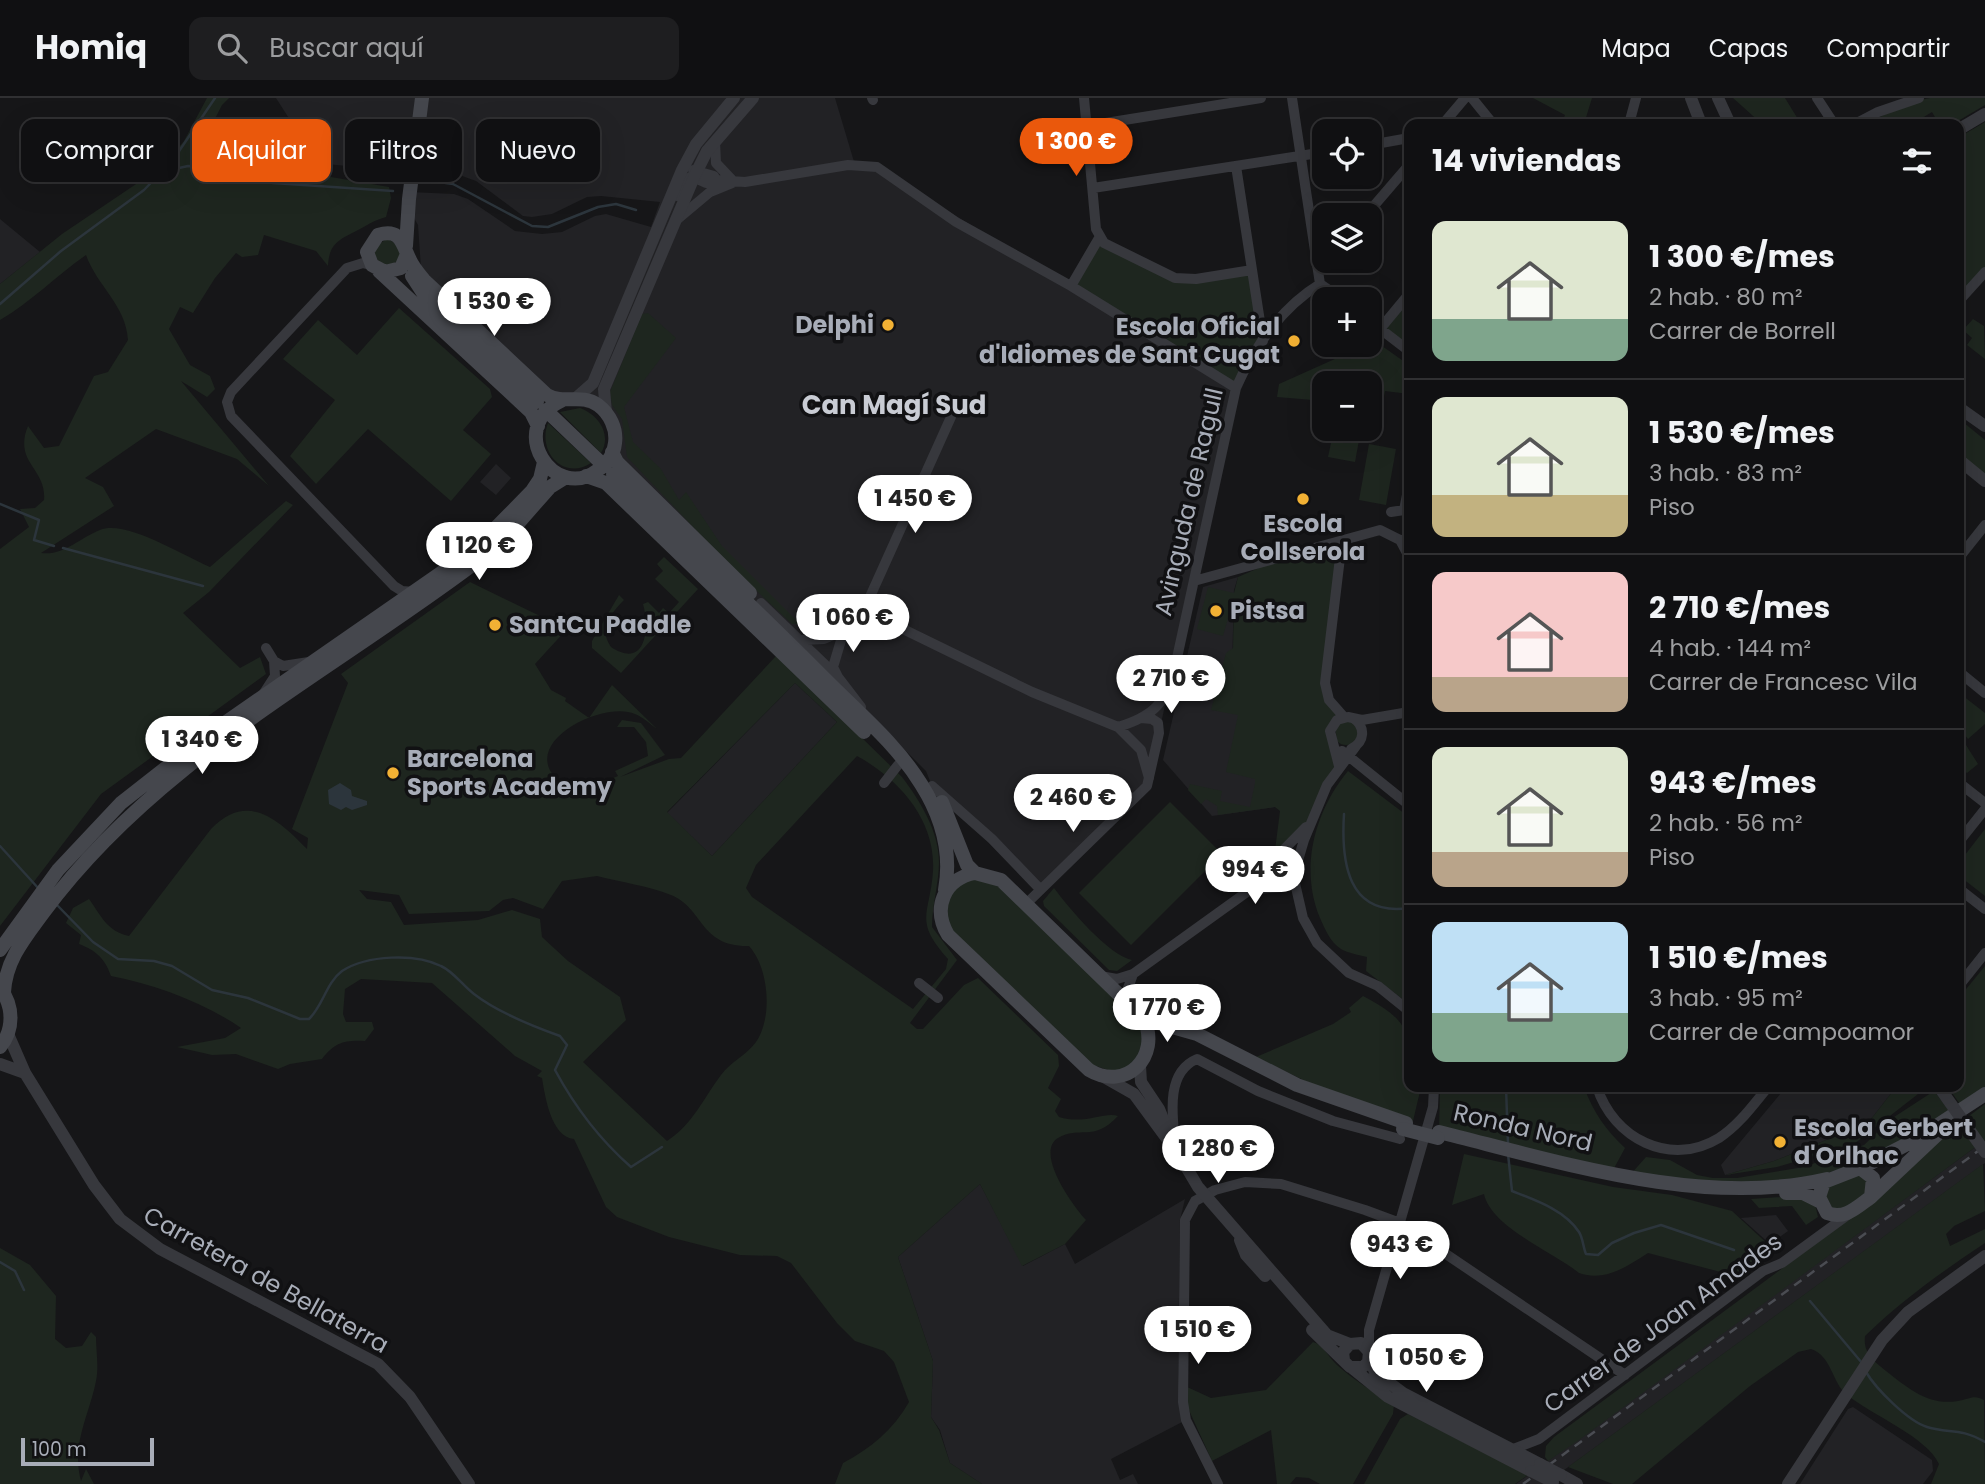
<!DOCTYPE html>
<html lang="es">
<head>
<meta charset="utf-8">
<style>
  :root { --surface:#101012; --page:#1e1e20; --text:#f1f3f6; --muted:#9c9d9f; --line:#303032; --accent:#ea580c }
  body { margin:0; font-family:Poppins,sans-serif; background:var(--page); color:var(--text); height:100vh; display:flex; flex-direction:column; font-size:26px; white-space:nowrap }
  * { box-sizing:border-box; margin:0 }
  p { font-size:23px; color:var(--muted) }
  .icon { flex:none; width:38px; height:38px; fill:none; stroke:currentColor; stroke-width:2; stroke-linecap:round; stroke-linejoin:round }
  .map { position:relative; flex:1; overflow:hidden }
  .drawer { position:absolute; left:1404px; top:21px; width:560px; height:973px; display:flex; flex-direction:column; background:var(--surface); border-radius:14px; box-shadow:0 7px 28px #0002,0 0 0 2px var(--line) }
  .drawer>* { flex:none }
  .guide { position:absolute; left:21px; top:21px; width:665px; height:63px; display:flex; gap:14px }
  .fabs { position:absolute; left:1312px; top:21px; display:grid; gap:14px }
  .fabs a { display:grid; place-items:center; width:70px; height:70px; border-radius:14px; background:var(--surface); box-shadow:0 7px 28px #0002,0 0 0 2px var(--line); font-size:35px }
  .scale { position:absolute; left:21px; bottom:18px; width:133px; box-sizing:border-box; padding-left:7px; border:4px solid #a8adb8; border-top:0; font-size:19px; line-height:24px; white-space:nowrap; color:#a8adb8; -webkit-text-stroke:5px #111113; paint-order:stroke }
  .price { position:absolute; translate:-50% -60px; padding:0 16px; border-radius:24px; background:#fff; color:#222; font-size:23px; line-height:46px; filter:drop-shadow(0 2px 4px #0008) }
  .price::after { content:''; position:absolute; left:50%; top:42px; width:21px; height:16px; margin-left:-10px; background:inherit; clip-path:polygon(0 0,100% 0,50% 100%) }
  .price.on { background:var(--accent); color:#fff }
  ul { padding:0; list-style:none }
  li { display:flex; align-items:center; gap:21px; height:175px; padding:0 28px }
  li+li { border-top:2px solid var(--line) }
  li span { display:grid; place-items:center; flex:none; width:196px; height:140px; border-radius:14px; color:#555 }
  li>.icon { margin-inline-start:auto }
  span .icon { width:84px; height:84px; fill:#fffc; stroke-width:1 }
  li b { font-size:30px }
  h2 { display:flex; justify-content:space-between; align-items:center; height:84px; padding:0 28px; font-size:30px }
  .chip { padding:0 24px; border-radius:14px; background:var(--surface); box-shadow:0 7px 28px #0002,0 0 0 2px var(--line); font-size:24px; line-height:63px }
  .chip.on { background:var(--accent); color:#fff }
  header { display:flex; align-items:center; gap:42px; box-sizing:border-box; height:98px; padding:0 35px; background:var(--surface); border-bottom:2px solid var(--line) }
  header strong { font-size:33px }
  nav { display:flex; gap:38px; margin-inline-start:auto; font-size:24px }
  .search { width:490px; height:63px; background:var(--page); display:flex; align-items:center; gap:18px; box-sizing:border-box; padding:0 24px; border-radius:14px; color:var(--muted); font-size:26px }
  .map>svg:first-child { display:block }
</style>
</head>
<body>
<header>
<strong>Homiq</strong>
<div class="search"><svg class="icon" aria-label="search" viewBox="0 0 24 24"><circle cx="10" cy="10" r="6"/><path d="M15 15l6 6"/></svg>Buscar aquí</div>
<nav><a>Mapa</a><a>Capas</a><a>Compartir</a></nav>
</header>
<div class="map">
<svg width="1985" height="1386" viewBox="0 0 1985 1386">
  <rect width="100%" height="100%" fill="#161618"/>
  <path fill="#222225" d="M276 0H835L855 67H863L899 83 1236 290 1147 688 1039 790 932 688 926 673 617 364 606 315 561 303 421 170 418 127 408 109 410 94 454 96 468 101 515 133 542 136 562 134 595 118 606 116 651 129 660 104 601 98 587 99 552 116 532 119 523 118 476 83 443 71 414 67 401 73 326 66 313 58Z
    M0 121 40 154 0 186Z
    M496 366 511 380 496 397 480 384Z
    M1238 479 1234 492 1232 571 1275 709 1212 718 1163 662 1203 489Z
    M795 585 837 624 712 758 667 715Z
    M1786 989H1888L1893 993 1868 1025 1774 1063 1725 1077 1721 1067Z
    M1985 1042V1065L1545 1386H1516Z
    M980 1086 1023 1168 1065 1146 1075 1166 1185 1101 1180 1122 1178 1277 1180 1305 1186 1322 1111 1361 1120 1382 1133 1376 1138 1386H982L950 1365 940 1332 931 1319 933 1263 898 1159Z
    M1776 1117 1788 1133 1770 1146 1741 1120Z
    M1853 1309 1932 1362 1933 1373 1923 1386H1800L1848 1311Z"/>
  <path fill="#1e261f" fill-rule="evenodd" d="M207 0H229L222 7 197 56 389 89 391 100 386 119C375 122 369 126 360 131 341 141 329 144 328 168L316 153 264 137 258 157 242 159 236 155 215 180 193 215 180 209 169 231 190 267 210 278 215 291 207 299 181 283 269 388 237 361 156 331 85 380 103 389 114 408 41 455C64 458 79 440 100 432 125 421 184 458 210 469L286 403 293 407 209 494 183 515 240 570 260 559 266 576 101 696 0 828V451L29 429 20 411 35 410 44 402C47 370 13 365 28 328L44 350 59 348 94 278 108 274 128 242C126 207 97 188 86 157 56 178 31 204 0 222V186L62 136 145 80 172 57 184 43Z
    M1533 0H1592L1584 26H1562L1565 17Z
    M1733 0H1785L1801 26H1762Z
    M1930 0H1985V7L1953 26H1939L1932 14 1912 26 1869 24 1911 4Z
    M1985 24V174L1958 204V40Z
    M387 140 401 150 399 163 386 168 375 160 374 151Z
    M1099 140 1175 180 1252 172 1263 243 1236 290 1071 188Z
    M1409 197V253L1380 231Z
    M399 210 490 291 492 299 463 332 491 356 451 403 368 331 316 386 290 358 335 302 283 261 318 222 357 257Z
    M648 215 676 240 624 309 633 344 661 371 679 402 686 394 722 448 800 526H792L731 469 627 359 622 321 612 307 610 294 642 216Z
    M1973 221 1984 228 1985 261 1967 247 1972 240 1963 232Z
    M1375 243 1409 267V296L1385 293 1382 309 1370 308V285H1325V303L1277 299 1279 286Z
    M580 310C599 317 612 337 601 355L560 314Z
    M1958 320 1985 342V380L1958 358Z
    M548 325 591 365C563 383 537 353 548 325Z
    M1334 331H1361L1355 364 1328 359Z
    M1369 346 1396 351 1386 407 1359 402Z
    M1342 443 1325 585 1344 619 1335 624 1339 668 1314 719 1274 760 1280 713 1275 709 1218 717 1217 708 1206 701 1201 706 1188 692 1190 686 1222 693 1220 703 1250 709 1255 685V681L1226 674 1238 617 1211 612 1226 555 1233 550 1234 500 1223 538 1197 531 1208 489 1234 495 1238 479 1286 458Z
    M664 459 698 491 621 575 592 550V543L619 497 624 502C611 515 598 531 611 549 646 572 650 530 643 506L648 504 659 515 663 510 669 515 679 504 655 481 663 473 657 466Z
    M470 484 567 531 535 566 551 592 566 600 565 603 589 620 612 587 657 631C650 626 643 619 635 616 602 602 516 646 559 683 564 688 575 694 583 692 594 689 607 682 618 678L615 673 648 658 646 644 634 629H617L622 622 641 625 665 657 620 679 669 661 681 660 777 557 902 679C920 703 939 733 939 764 939 785 932 807 932 829L957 862 910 925 917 931H923L964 887 978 880 1058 957 1059 968 1048 990 1061 1001 1055 1013 1059 1019C1085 1027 1105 1013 1118 1018 1093 1045 1079 1027 1058 1040 1034 1055 1074 1109 1086 1122L1065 1146 1022 1168 980 1086 898 1159 933 1263 931 1319 939 1332 950 1365 982 1386H835L843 1365C870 1351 894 1331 909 1304L894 1264 884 1253 855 1243 837 1225 791 1165 777 1158 740 1157 669 1139 617 1119 606 1109 574 1041C551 1039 545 998 542 980L537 978 542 973 515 958 432 885 361 881 345 891 343 916 346 924H372L374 931 365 943C345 942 335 944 322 961L290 966 278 971 236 956 212 957 177 949 225 940 241 930C205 905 154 886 111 878 105 861 97 853 79 846L81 837 66 825 73 810 89 801C102 819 107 833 129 838L211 731C247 694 277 720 307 751L308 740 292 731 348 585 341 576ZM795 585 837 624 712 758 667 714ZM857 658C899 681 936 722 933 773 930 817 913 822 948 861L946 871 913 911 752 799 746 790 756 767ZM597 778C621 784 648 788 671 797 704 810 699 849 749 848 769 870 773 919 756 944 747 957 730 964 721 977 703 1001 693 1026 667 1043L583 964 626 922 620 899 568 863 542 839 540 821 512 812 478 822 404 827 391 804 367 801 359 792 399 797 409 816 489 813 503 802 513 800 543 811 562 783Z
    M1958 594 1985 615V626L1968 641 1958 628Z
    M1334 635a12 12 0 1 1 24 0a12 12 0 1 1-24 0Z
    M1966 647 1978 666 1967 675 1958 668V653Z
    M1348 673 1409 719V906L1366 873 1367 859C1359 857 1348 855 1341 851 1330 844 1325 831 1320 820 1299 770 1315 713 1348 673Z
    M1170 704 1222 756 1131 847 1079 795Z
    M1985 731V798L1958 777V766Z
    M964 781 995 784 1140 925 1144 946 1131 968 1114 974 1090 966 954 835 947 825 948 796Z
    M1054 790C1069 810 1108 857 1132 862L1117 873 1109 872 1044 808 1043 803Z
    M1985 868V996L1964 1012 1948 989H1958V901Z
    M1363 898C1414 925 1409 935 1409 989H1421L1413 1023 1344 1002 1256 959 1333 926 1351 914 1349 910Z
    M1440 989H1584C1593 1014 1606 1032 1625 1050L1612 1074 1439 1034Z
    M1888 989H1927L1854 1046 1777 1069 1725 1077 1774 1063 1868 1025 1893 993Z
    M1934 993 1954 1018 1891 1056 1783 1088 1630 1077 1646 1059 1670 1062 1697 1077 1713 1080H1737L1804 1069 1864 1047 1891 1021Z
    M1985 1006V1042L1579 1342 1548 1363 1545 1359 1546 1348 1554 1339 1887 1093 1953 1030Z
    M1464 1056 1613 1089 1672 1097 1732 1113 1772 1150 1736 1178 1648 1155C1626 1169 1605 1184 1579 1175 1553 1154 1491 1129 1484 1096L1452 1107Z
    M1983 1066 1985 1113 1954 1128 1946 1136 1950 1148 1985 1131V1145C1943 1173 1902 1202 1865 1238 1863 1256 1874 1263 1886 1273 1908 1290 1928 1308 1958 1303 1969 1301 1974 1296 1984 1302L1985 1386H1931L1939 1366C1927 1339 1872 1317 1847 1297 1832 1285 1832 1258 1811 1251L1798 1254 1750 1288 1632 1386H1613L1568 1369Z
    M1863 1076 1870 1090 1851 1109 1835 1113 1824 1102 1828 1086Z
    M1795 1098 1815 1106 1818 1119 1806 1127 1792 1108 1759 1110 1751 1101Z
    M0 1150 30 1167 56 1198 55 1241 66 1250 82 1248 91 1234 96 1239C96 1253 99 1269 96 1283 89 1318 71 1346 81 1383L86 1371 94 1386H0Z
    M1313 1244C1323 1246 1329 1260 1337 1267 1354 1282 1374 1295 1394 1306L1393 1316 1353 1386H1320L1309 1380 1296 1379 1290 1386H1277L1271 1332 1212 1363 1188 1310 1185 1288 1211 1300 1266 1292Z
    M1408 1316 1528 1377 1515 1386H1364L1400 1321Z"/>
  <path fill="#2c353c" d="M340 685 351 692 352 698 367 703V707L352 712 346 709 341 712 329 706 328 692Z"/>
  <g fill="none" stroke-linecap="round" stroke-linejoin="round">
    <path stroke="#2c353c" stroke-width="2.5" d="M161 74 188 68 213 69 273 85 393 93
      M418 81 453 86 532 128 548 129 598 109 616 106 636 112
      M0 206 61 153 144 92 173 62 215 0
      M0 406 39 422 34 442 54 448
      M63 450 203 488
      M1344 716C1341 763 1347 819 1409 810
      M0 748 39 791
      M57 807 93 844 118 861 154 863 172 868 212 892 248 900 300 921H309C323 908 326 885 342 873 367 857 415 855 441 868 454 874 462 887 474 896 497 914 532 928 560 938L567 947 555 972C575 1009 599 1041 631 1069L662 1049
      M1506 989 1508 1046
      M1508 1056 1512 1093C1535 1102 1565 1112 1579 1134 1583 1140 1583 1149 1586 1156L1598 1157 1612 1145 1634 1135 1661 1127 1734 1152
      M0 1164 15 1173 24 1192
      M1810 1203 1862 1265
      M1866 1274C1876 1291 1908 1323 1927 1329 1950 1336 1959 1329 1985 1344"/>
    <path stroke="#37383d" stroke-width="10" d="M872 0 873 2
      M1084 0 1096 131 1104 145 1175 180 1196 181 1252 172
      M1292 0 1320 186
      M1472 0 1493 26
      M1817 0 1834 26
      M1443 26 1465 0
      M1629 26 1636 0
      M1855 26 1878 14 1919 0
      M1087 28 1261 0
      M715 43 716 65 734 84
      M1370 47 1409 40
      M1236 68 1263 243
      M693 72 697 81 706 85 716 82 745 84 848 67 877 69 956 124 1071 188 1236 290
      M1093 90 1325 54
      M677 98 687 81 700 74 714 78 716 82
      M1366 117 1409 67
      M679 120 710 94 732 85
      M372 167 363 165 347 170 231 294 227 304 231 318 394 488 402 493 414 494
      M1320 186 1342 201
      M1071 188 1099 140
      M1958 204 1985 174
      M1370 223 1409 253
      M1380 231 1409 196
      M1391 414 1404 412 1409 387
      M1342 443 1325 585 1329 602 1344 619
      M1404 446 1409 431
      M1958 461 1985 427
      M1194 483 1380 432 1400 442 1409 459
      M761 505 838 579 861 609
      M864 512 1032 594 1118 629 1141 652 1149 680
      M801 542 824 541 845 532
      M266 550 274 563 283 568 309 564
      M1958 573 1985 595
      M838 579 833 569 842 539 864 512 951 319
      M264 595 275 578 274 563
      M1118 629C1154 618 1166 605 1175 569L1236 290C1254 249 1282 209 1320 186
      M1351 651C1365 644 1366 629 1353 620
      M1342 653 1409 707
      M1339 668 1330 633 1337 622 1348 619 1362 622 1409 614
      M1958 684 1985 705
      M884 685 898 667
      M932 688 992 741 1039 790
      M1958 745 1985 711
      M1294 781 1303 820 1317 845 1349 875 1378 888 1409 913
      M1958 790 1985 811
      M1244 792 1306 729
      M1025 807 1147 688 1159 635 1158 625 1152 621 1141 620
      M1100 878 1117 881 1133 876 1247 794C1262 787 1278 793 1291 786L1304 742 1327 687 1356 648
      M919 885 938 900
      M1958 889 1985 855
      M1130 907 1127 893 1133 876
      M1597 989C1613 1040 1670 1070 1719 1040 1739 1027 1753 1007 1768 989
      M1175 1044C1172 1016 1166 974 1197 961L1258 993 1333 1023 1400 1041
      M1369 1254V1232L1433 1009 1434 989
      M1511 1352 1539 1341 1763 1173 1782 1165 1849 1116
      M1218 1386 1186 1322 1183 1304 1185 1122 1195 1103 1215 1092 1245 1084 1281 1086 1365 1112 1400 1125 1625 1277"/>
    <path stroke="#37383d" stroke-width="12" d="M1691 0 1701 26
      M1718 0 1730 26
      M1958 32 1985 16
      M576 300 593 285 682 72 696 46 734 0
      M1958 309 1985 328
      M606 315 604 291 695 77 707 53 753 0
      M1958 361 1985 383
      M8 936 25 975 94 1087 120 1121 160 1151 378 1266 410 1299 469 1386
      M0 966 25 975
      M1140 968 1141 984 1159 1011 1175 1050 1198 1089 1327 1237 1350 1246
      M1104 979 1134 996 1170 1045
      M1240 1142 1246 1157 1265 1178
      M1312 1232 1350 1269H1363L1368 1264 1369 1254 1361 1245 1350 1246 1343 1254 1344 1262
      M1369 1259 1375 1274 1403 1295 1540 1366
      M1351 1269 1388 1299 1531 1373
      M1561 1377 1577 1386
      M1788 1386 1882 1242 1908 1214 1985 1158"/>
    <path stroke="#45474d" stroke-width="14" d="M406 148 409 101 422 0
      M407 156 401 170 385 174 372 167 367 154 378 137C401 130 402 146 410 162 413 169 419 176 424 182L547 297C564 307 581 295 598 307 610 316 617 331 615 345 614 356 607 366 598 372 554 406 505 329 561 303
      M379 173 531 314 538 328
      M412 178 427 201 537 304
      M552 318 598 362
      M612 354 617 364 750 495
      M613 376C685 445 758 513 828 584 860 616 897 647 921 686 942 719 952 754 945 792
      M586 378 606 385 864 634
      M942 704 967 767 975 775
      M975 775 1001 782 1144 921C1161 959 1126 994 1089 972L948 837C932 810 944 781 975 775Z
      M0 852 58 772 121 705 209 636 474 452 532 393 540 381 544 364
      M0 890C14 908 14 932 0 949
      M4 894C6 862 24 841 43 815 155 663 326 577 475 465L513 431 550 389 566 379
      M1144 921 1197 936 1297 987 1406 1025
      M1439 1034C1560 1064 1703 1110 1827 1081
      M1860 1070 1873 1080 1871 1099C1857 1109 1845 1122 1827 1115L1819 1099 1824 1084Z
      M1859 1071 1915 1042 1985 996
      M1786 1095H1803L1819 1103
      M1871 1099 1940 1034"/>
    <path stroke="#4a4c52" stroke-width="2.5" stroke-dasharray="9 7" stroke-linecap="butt" d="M1523 1386 1985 1048"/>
    <path stroke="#37383d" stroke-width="12" d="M1939 989 1985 1054
      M1540 1366 1561 1377
      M1531 1373 1553 1384"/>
    <path stroke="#45474d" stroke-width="14" d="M1403 1031 1438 1040"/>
  </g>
  <g fill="#f2b134" stroke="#111113" stroke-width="2.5">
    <circle cx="888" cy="227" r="7"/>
    <circle cx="1294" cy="243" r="7"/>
    <circle cx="1303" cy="401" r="7"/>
    <circle cx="1216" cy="513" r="7"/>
    <circle cx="495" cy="527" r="7"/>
    <circle cx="393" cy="675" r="7"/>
    <circle cx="1780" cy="1044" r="7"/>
  </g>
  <g text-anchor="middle" stroke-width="7" stroke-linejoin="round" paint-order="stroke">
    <g font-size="24" font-weight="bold" fill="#a8adb8" stroke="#111113" text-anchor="start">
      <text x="874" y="235" text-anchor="end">Delphi</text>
      <text x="1280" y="237" text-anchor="end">Escola Oficial<tspan x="1280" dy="28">d'Idiomes de Sant Cugat</tspan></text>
      <text x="1303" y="434" text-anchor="middle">Escola<tspan x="1303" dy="28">Collserola</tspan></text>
      <text x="1230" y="521">Pistsa</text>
      <text x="509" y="535">SantCu Paddle</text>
      <text x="407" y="669">Barcelona<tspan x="407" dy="28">Sports Academy</tspan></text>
      <text x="1794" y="1038">Escola Gerbert<tspan x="1794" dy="28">d'Orlhac</tspan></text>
    </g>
    <g font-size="24" fill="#a8adb8" stroke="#111113">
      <text transform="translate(1189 404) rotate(-77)" y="8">Avinguda de Ragull</text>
      <text transform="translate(1523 1030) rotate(13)" y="8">Ronda Nord</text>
      <text transform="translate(266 1182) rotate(29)" y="8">Carretera de Bellaterra</text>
      <text transform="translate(1663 1225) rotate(-36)" y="8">Carrer de Joan Amades</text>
    </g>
    <g font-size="26" font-weight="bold" fill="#c9ccd4" stroke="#111113">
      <text x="894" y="316">Can Magí Sud</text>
    </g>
  </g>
</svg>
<div class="fabs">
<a><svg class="icon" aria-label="locate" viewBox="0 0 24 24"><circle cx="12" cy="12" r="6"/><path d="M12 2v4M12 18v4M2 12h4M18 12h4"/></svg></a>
<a><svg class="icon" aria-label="layers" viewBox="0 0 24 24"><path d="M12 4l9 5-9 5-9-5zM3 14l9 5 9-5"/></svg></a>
<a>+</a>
<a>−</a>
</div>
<div class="scale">100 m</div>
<b class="price on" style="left:1076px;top:80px">1 300 €</b>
<b class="price" style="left:494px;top:240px">1 530 €</b>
<b class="price" style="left:915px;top:437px">1 450 €</b>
<b class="price" style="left:479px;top:484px">1 120 €</b>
<b class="price" style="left:853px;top:556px">1 060 €</b>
<b class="price" style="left:1171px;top:617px">2 710 €</b>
<b class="price" style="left:202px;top:678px">1 340 €</b>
<b class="price" style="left:1073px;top:736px">2 460 €</b>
<b class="price" style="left:1255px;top:808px">994 €</b>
<b class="price" style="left:1167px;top:946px">1 770 €</b>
<b class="price" style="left:1218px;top:1087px">1 280 €</b>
<b class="price" style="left:1400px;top:1183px">943 €</b>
<b class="price" style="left:1198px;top:1268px">1 510 €</b>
<b class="price" style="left:1426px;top:1296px">1 050 €</b>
<div class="guide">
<a class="chip">Comprar</a>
<a class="chip on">Alquilar</a>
<a class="chip">Filtros</a>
<a class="chip">Nuevo</a>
</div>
<section class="drawer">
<h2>14 viviendas<svg class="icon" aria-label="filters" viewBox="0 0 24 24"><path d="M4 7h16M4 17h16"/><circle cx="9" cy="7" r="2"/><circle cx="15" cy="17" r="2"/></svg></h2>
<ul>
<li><span style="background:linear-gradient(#dfe7d0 70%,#7fa58c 0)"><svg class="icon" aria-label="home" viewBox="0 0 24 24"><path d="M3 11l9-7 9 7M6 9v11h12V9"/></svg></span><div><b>1 300 €/mes</b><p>2 hab. · 80 m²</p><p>Carrer de Borrell</p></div></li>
<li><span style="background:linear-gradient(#dfe7d0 70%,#c2b280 0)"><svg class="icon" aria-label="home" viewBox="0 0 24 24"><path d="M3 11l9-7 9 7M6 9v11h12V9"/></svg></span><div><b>1 530 €/mes</b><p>3 hab. · 83 m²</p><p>Piso</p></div></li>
<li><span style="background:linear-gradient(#f6c9c9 75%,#b9a48a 0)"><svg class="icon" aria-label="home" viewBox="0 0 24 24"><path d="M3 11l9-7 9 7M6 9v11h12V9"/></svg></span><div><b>2 710 €/mes</b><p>4 hab. · 144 m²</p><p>Carrer de Francesc Vila</p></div></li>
<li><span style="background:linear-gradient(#dfe7d0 75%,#b9a48a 0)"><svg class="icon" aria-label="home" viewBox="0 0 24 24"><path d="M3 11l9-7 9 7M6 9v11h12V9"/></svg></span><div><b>943 €/mes</b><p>2 hab. · 56 m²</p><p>Piso</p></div></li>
<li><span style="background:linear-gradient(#bfe0f5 65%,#7fa58c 0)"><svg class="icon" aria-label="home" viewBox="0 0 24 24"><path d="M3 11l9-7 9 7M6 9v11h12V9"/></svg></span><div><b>1 510 €/mes</b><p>3 hab. · 95 m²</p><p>Carrer de Campoamor</p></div></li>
</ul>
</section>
</div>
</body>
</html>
